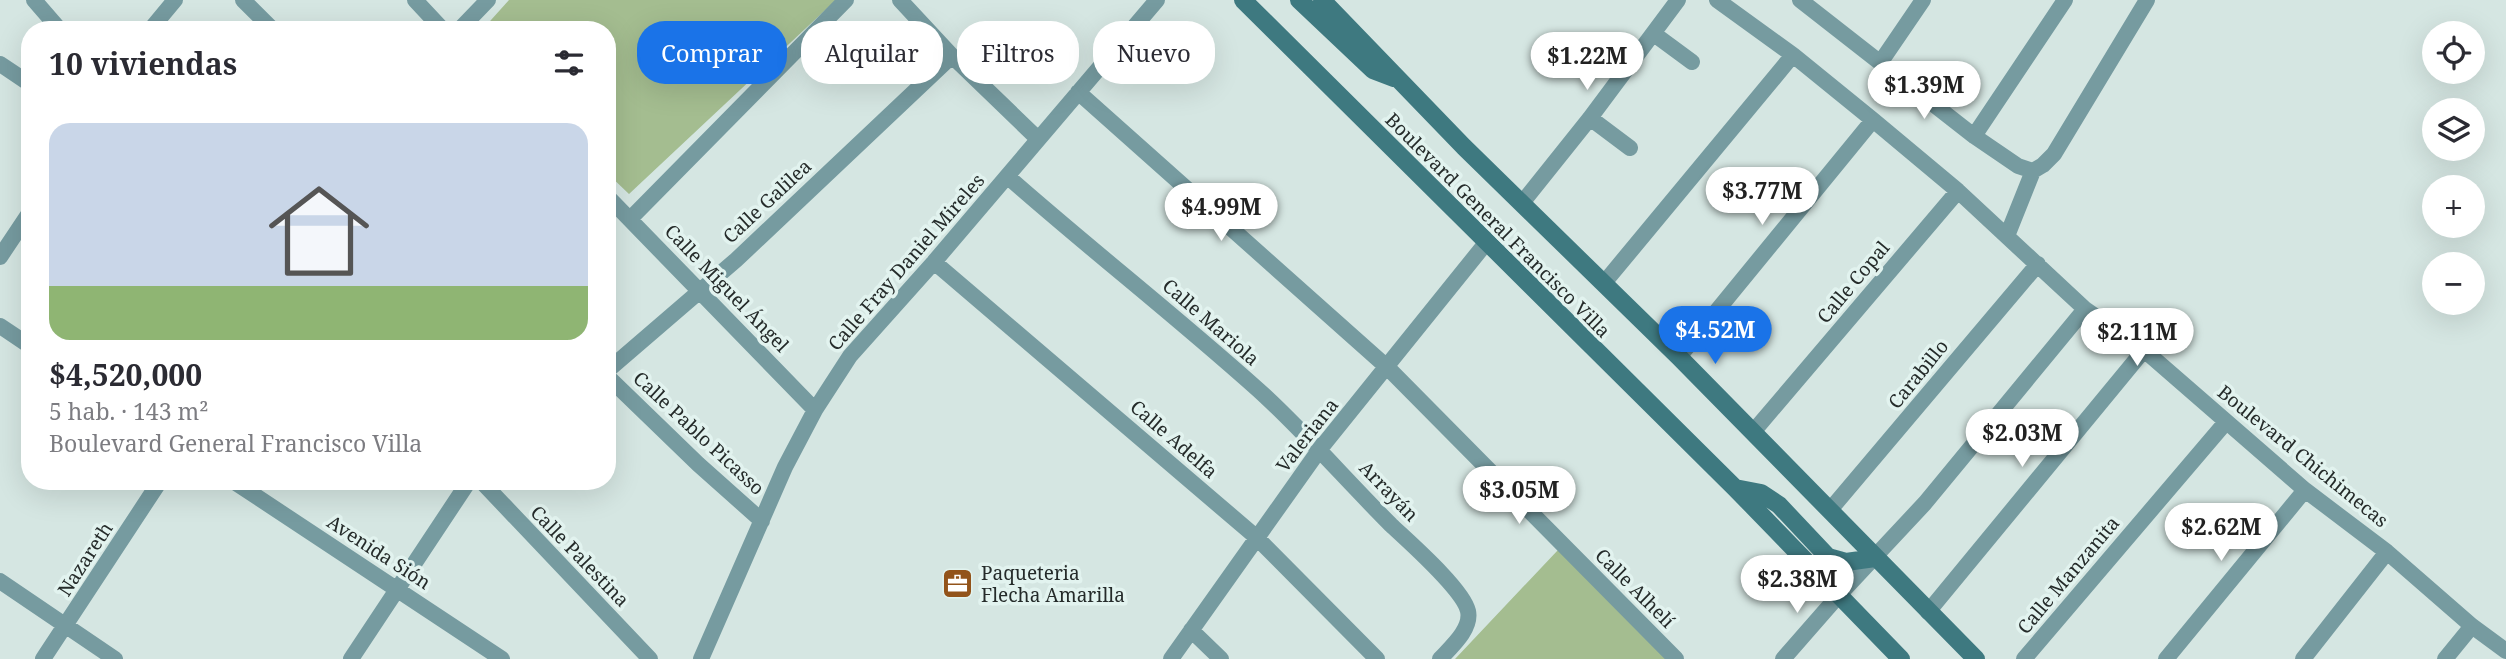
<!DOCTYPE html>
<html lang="es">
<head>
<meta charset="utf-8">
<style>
  :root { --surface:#fff; --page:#f7f7f7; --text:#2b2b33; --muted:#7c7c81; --line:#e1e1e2; --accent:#1a73e8 }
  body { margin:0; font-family:"Noto Serif",serif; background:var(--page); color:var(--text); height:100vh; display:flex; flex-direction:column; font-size:26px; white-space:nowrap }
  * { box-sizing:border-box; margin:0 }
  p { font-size:23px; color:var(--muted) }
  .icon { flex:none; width:38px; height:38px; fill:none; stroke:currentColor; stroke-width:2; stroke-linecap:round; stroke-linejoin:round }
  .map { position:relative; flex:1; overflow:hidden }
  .panel { position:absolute; left:21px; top:21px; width:595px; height:469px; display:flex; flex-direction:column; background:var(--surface); border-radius:28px; box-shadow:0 7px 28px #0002 }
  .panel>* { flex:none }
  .guide { position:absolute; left:637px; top:21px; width:665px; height:63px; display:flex; gap:14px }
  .fabs { position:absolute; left:2422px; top:21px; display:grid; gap:14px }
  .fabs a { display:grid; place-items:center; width:63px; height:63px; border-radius:50%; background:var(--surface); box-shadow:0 7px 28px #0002; font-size:35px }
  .price { position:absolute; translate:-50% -60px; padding:0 16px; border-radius:24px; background:#fff; color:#222; font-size:23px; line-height:46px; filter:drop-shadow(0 2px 4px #0008) }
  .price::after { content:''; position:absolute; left:50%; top:42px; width:21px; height:16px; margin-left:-10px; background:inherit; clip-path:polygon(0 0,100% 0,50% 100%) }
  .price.selected { background:var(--accent); color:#fff }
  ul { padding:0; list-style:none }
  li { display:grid; align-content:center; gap:14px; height:371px; padding:0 28px }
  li+li { border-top:2px solid var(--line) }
  li span { display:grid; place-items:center; height:217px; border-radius:21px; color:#555 }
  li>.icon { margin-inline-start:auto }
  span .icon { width:126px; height:126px; fill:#fffc; stroke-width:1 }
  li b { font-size:30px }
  h2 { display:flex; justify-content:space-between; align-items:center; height:84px; padding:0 28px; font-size:30px }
  .chip { padding:0 24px; border-radius:28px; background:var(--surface); box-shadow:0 7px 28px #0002; font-size:24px; line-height:63px }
  .chip.selected { background:var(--accent); color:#fff }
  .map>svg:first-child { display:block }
</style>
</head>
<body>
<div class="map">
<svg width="2506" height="659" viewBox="0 0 2506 659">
  <rect width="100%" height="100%" fill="#d5e6e2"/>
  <path fill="#a4bd90" d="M509 0H836L629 194 607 173V30H482Z
    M1558 550 1667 659H1455Z"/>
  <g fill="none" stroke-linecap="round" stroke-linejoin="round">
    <path stroke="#769ba0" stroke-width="16" d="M34 0 60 30
      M243 0 273 30
      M415 0 443 30
      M900 0 952 56 1038 139
      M1717 0 1793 55 1873 120 1958 191 2085 309 2144 350 2305 490 2387 552 2472 626 2506 651
      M1800 0 1974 136 2018 166 2033 171 2043 165 2054 154 2147 0
      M150 30 175 0
      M459 30 488 0
      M1654 34 1692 62
      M1880 63 1923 0
      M0 64 30 84
      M1078 92 1388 368 1676 659
      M1590 118 1630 148
      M1974 136 2065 0
      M1007 176C1092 251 1181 320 1265 396 1309 437 1348 482 1391 525 1409 542 1463 589 1468 611 1472 629 1451 647 1440 659
      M607 196 815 410
      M1522 203 1590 118 1678 0
      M630 219 846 0
      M2007 236 2033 171
      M0 257 30 212
      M934 262 1256 537 1377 659
      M1604 283 1793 55
      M0 326 30 346
      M1679 357 1873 120
      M607 371 736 260 952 56
      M607 376 698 464 762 521
      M1753 432 1958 191
      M233 481 502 659
      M481 481 650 659
      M1830 510 2038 264
      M0 581 115 659
      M1928 612 2144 350
      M1191 630 1221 659
      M43 659 160 481
      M351 659 469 481
      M701 659 785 467 815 410 850 356 934 262 1157 0
      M1171 659 1320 449 1486 243
      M1783 659 1839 595 1925 503 2085 309
      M2024 659 2226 422
      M2166 659 2305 490
      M2303 659 2387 552
      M2445 659 2472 626"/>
    <path stroke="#3e7980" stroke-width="18" d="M1243 0 1735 488 1901 659
      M1299 0 1373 70 1394 78
      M1322 0 1464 147 1679 357 1976 659
      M1735 488 1761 493 1779 505 1828 557 1846 562 1875 558"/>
  </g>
  <defs>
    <symbol id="office-square" viewBox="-11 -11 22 22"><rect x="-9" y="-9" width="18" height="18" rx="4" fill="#92531a" stroke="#e2f3ef"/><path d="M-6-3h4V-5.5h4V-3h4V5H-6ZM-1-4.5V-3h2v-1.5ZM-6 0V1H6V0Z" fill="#fff"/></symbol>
  </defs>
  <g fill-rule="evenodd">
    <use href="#office-square" x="940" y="566" width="35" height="35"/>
  </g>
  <g text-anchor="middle" stroke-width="7" stroke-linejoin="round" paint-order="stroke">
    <g font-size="19" fill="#252b2a" stroke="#e2f3ef">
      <text transform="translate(767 201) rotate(-43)" y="7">Calle Galilea</text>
      <text transform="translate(1498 225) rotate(45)" y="7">Boulevard General Francisco Villa</text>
      <text transform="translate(906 262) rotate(-49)" y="7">Calle Fray Daniel Mireles</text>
      <text transform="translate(1853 282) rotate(-50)" y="7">Calle Copal</text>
      <text transform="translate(727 288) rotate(46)" y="7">Calle Miguel Ángel</text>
      <text transform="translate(1211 322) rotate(41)" y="7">Calle Mariola</text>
      <text transform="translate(1918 374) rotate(-51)" y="7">Carabillo</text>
      <text transform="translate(699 433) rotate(43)" y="7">Calle Pablo Picasso</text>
      <text transform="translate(1307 435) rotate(-52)" y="7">Valeriana</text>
      <text transform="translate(1174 439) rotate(41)" y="7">Calle Adelfa</text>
      <text transform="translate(2303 456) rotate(39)" y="7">Boulevard Chichimecas</text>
      <text transform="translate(1389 491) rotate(46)" y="7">Arrayán</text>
      <text transform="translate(379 552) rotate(33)" y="7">Avenida Sión</text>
      <text transform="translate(580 556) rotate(46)" y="7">Calle Palestina</text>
      <text transform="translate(85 559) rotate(-57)" y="7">Nazareth</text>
      <text transform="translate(2068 575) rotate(-50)" y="7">Calle Manzanita</text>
      <text transform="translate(1635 588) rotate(45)" y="7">Calle Alhelí</text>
    </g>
    <g font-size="19" fill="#252b2a" stroke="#e2f3ef" text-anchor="start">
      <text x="981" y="580">Paqueteria<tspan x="981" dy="22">Flecha Amarilla</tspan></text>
    </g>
  </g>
</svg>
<div class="fabs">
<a><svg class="icon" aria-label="locate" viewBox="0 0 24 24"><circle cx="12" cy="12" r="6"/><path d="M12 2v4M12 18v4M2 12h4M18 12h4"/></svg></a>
<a><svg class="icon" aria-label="layers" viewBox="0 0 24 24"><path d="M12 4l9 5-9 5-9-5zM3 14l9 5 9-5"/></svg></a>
<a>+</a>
<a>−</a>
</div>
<b class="price" style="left:1587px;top:92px">$1.22M</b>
<b class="price" style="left:1924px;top:121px">$1.39M</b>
<b class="price" style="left:1762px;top:227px">$3.77M</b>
<b class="price" style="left:1221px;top:243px">$4.99M</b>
<b class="price selected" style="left:1715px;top:366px">$4.52M</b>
<b class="price" style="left:2137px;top:368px">$2.11M</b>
<b class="price" style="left:2022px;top:469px">$2.03M</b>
<b class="price" style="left:1519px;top:526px">$3.05M</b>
<b class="price" style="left:2221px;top:563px">$2.62M</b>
<b class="price" style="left:1797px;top:615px">$2.38M</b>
<div class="guide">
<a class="chip selected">Comprar</a>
<a class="chip">Alquilar</a>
<a class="chip">Filtros</a>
<a class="chip">Nuevo</a>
</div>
<section class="panel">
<h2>10 viviendas<svg class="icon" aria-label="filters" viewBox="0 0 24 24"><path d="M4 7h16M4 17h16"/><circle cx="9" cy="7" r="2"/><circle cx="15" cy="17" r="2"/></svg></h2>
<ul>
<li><span style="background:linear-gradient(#c9d6e8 75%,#8fb573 0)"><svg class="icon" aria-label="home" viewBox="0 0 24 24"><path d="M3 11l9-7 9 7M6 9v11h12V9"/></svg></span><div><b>$4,520,000</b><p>5 hab. · 143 m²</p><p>Boulevard General Francisco Villa</p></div></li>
</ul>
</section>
</div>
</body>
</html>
